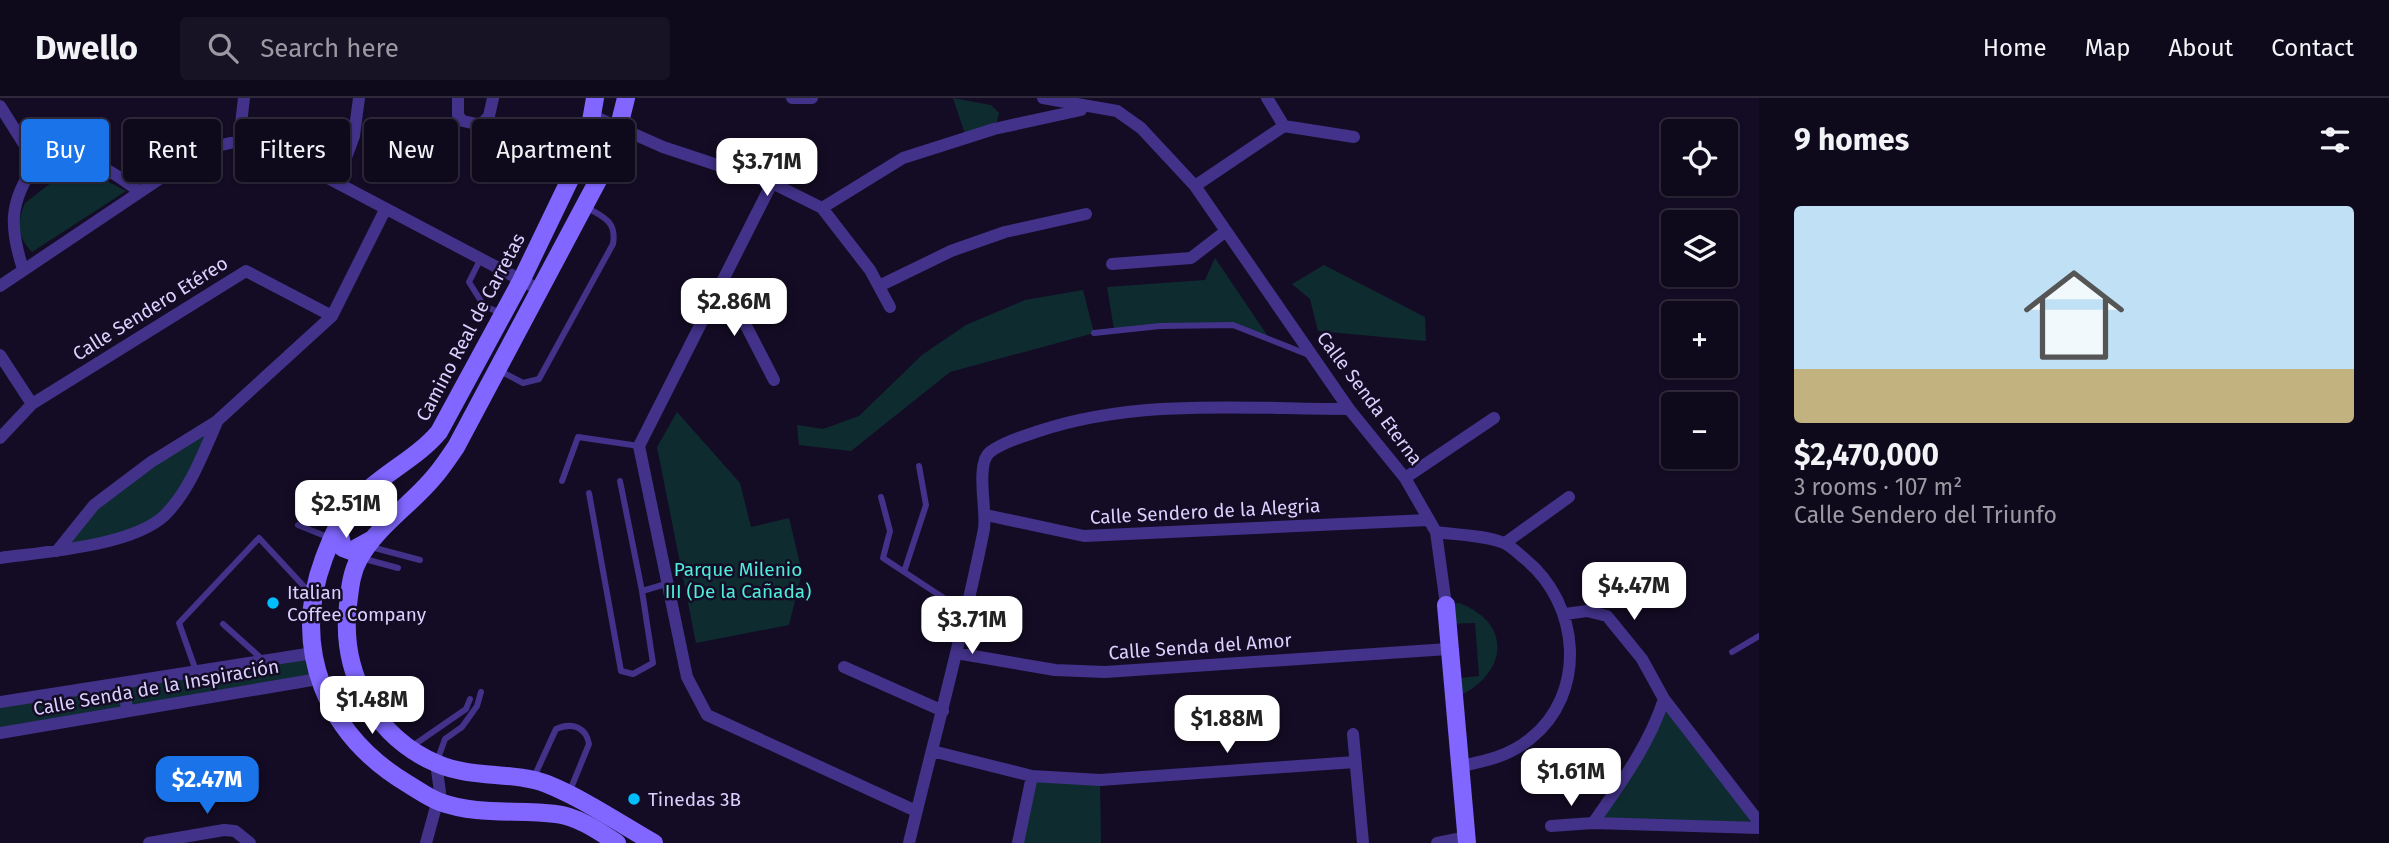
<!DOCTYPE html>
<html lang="en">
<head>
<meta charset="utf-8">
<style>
  :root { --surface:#0f091c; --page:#181225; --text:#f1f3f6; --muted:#9b9aa3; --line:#2f2a3b; --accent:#1a73e8 }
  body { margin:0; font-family:"Fira Sans",sans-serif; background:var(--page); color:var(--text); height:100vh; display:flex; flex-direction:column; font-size:26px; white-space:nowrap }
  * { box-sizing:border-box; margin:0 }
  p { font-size:23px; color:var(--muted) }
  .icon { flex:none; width:38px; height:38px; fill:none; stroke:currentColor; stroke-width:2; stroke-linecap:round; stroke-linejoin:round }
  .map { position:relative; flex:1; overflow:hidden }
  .side { display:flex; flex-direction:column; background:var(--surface); width:630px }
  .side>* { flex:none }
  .guide { position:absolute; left:21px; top:21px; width:665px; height:63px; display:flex; gap:14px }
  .tools { position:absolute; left:1661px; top:21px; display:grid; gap:14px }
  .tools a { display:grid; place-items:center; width:77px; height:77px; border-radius:7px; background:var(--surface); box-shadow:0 2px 5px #0004,0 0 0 2px var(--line); font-size:35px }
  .price { position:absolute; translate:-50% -60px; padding:0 16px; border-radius:14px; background:#fff; color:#222; font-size:23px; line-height:46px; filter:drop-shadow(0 2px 4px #0008) }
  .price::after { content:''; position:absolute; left:50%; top:42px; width:21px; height:16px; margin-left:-10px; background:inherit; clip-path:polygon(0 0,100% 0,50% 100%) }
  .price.current { background:var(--accent); color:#fff }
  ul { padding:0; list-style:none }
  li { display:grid; align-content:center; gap:14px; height:371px; padding:0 35px }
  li+li { border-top:2px solid var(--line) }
  li span { display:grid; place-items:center; height:217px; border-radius:7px; color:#555 }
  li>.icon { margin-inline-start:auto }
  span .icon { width:126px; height:126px; fill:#fffc; stroke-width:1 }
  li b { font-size:30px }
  h2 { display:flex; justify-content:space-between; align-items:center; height:84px; padding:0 35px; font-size:30px }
  .pill { padding:0 24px; border-radius:7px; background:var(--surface); box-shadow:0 2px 5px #0004,0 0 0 2px var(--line); font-size:24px; line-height:63px }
  .pill.current { background:var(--accent); color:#fff }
  header { display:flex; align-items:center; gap:42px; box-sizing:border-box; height:98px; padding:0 35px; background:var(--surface); border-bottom:2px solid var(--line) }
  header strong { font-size:33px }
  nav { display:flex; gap:38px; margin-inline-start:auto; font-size:24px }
  .search { width:490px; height:63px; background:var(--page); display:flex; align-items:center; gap:18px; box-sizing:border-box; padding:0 24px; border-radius:7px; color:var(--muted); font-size:26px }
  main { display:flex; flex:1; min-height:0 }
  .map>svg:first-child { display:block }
</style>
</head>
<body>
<header>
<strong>Dwello</strong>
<div class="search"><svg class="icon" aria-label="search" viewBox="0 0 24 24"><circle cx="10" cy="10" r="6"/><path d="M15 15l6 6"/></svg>Search here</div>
<nav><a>Home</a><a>Map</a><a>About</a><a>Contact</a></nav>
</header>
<main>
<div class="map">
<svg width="1759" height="745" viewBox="0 0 1759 745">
  <rect width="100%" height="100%" fill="#140c25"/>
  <path fill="#0e2c30" d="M953 0 991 7 999 15 997 24 966 39Z
    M79 78 101 80 126 93 32 154C17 139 17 124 25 105L56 81Z
    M1215 160 1269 240 1233 227 1114 231 1107 189 1205 182Z
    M1324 167 1425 219 1426 243 1318 233 1310 201 1292 186Z
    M1083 192 1094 235 950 274 851 353 799 347 797 327 823 331 859 318 922 257 966 227 1025 202Z
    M677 314 740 385 751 429 789 420 802 474 789 527 696 545 657 349Z
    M217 323 165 417 140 435 57 453 94 407Z
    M1459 505C1517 527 1505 581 1452 601L1451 581 1479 578 1475 525 1447 526 1446 507Z
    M313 555 318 581 0 635V604Z
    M1664 601 1759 724 1593 725Z
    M1032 678 1100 682 1101 745H1018Z"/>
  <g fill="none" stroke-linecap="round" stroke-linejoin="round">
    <path stroke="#423289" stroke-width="6" d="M480 162 469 184 484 208 501 215
      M1094 235 1160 228 1233 227 1309 257
      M498 272 523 285 539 281 613 146C617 123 603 119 586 109
      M562 383 578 339 639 348
      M620 383 642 493
      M589 395 621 573 633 576 653 565 642 493 666 486
      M881 399 890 433 883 460 965 514
      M298 427 330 440
      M371 449 420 462
      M361 460 398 470
      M904 474 926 407 919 368
      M223 526 262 561
      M1732 554 1759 538
      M196 573 179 525 259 440 311 496
      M411 649 466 611 470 601
      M437 663 445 641 462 629 477 608 481 594
      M534 679 556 631C572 624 586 629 589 646L569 695"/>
    <path stroke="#423289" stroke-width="12" d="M458 0V18L463 23 481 27 489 18 493 0
      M792 0H812
      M1043 0 1117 13 1141 30 1195 88 1349 311 1405 380 1436 434 1446 507
      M1267 0 1284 28 1354 39
      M0 8 36 65
      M593 18 663 49 772 85 822 110 870 172 890 209
      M239 43 244 0
      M337 84 354 38 359 0
      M772 85 639 348 687 579 707 617 916 713
      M1195 88 1284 28
      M822 110 903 60 994 31 1081 12
      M1112 166 1191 160 1226 133
      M23 171C9 128 9 104 36 65 84 55 102 66 140 94
      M723 183 774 282
      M0 188 204 51 239 43 273 51 540 192
      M879 188 951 153 1005 134 1086 116
      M0 257 32 306
      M0 340 32 306 246 173 332 218
      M1405 380 1494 320
      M986 417 1084 438 1428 422
      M1436 434C1457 437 1484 437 1504 445 1511 448 1519 456 1525 461 1580 506 1588 595 1530 641 1509 658 1486 663 1461 668
      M1505 445 1569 399
      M57 453 94 407 151 364 217 323 332 218 385 112
      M0 460C44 454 133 448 165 417 190 392 203 355 217 324
      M1565 516 1587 513 1607 518 1642 561 1664 601 1759 724
      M956 555 1055 572 1105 574 1448 551
      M844 569 943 613
      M124 585 127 613
      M0 604 313 555
      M0 635 318 581
      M1353 636 1363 745
      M932 653 1032 678 1100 682 1355 664
      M1593 725C1621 685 1649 647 1664 601
      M1551 728 1593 725 1759 730
      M149 745 224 732 235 733 250 745
      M426 745 440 694 436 665
      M909 745C934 640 963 537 984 431 987 412 975 366 990 354 1003 344 1024 338 1039 333 1138 300 1246 311 1349 311
      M1018 745 1032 678
      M1437 745 1467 739"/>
    <path stroke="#8167ff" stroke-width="18" d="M595 0 587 46 521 183 439 334C413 365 372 379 345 417 335 430 330 445 324 460 290 551 326 637 408 686 418 692 429 700 440 704 478 718 517 711 556 716 577 718 600 734 617 745
      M626 0 612 56 456 349C449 359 442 370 434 379 411 407 377 428 359 461 351 475 350 491 348 507 340 574 374 639 438 666 473 681 513 673 547 686 584 701 619 725 654 745
      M338 429 343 450 351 453 371 442
      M1446 507 1467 745"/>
  </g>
  <g fill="#00befb" stroke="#140c25" stroke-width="2.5">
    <circle cx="273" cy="505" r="7"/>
    <circle cx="634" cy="701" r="7"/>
  </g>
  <g text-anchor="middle" stroke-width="5" stroke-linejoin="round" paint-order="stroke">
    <g font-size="19" fill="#dcd0ff" stroke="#140c25">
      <text transform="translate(150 210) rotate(-32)" y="7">Calle Sendero Etéreo</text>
      <text transform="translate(470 229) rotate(-62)" y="7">Camino Real de Carretas</text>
      <text transform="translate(1370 300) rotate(53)" y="7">Calle Senda Eterna</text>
      <text transform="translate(1205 413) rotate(-3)" y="7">Calle Sendero de la Alegria</text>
      <text transform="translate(1200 548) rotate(-4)" y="7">Calle Senda del Amor</text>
      <text transform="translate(156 589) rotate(-10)" y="7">Calle Senda de la Inspiración</text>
    </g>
    <g font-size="19" fill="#4fecdb" stroke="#140c25">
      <text x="738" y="478">Parque Milenio<tspan x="738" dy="22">III (De la Cañada)</tspan></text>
    </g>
    <g font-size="19" fill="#dcd0ff" stroke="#140c25" text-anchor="start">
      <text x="287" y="501">Italian<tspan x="287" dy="22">Coffee Company</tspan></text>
      <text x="648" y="708">Tinedas 3B</text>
    </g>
  </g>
</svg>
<div class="tools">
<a><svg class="icon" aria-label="locate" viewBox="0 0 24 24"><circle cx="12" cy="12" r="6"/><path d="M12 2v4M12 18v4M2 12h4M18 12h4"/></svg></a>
<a><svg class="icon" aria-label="layers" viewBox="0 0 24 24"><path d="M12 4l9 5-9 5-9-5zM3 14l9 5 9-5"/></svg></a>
<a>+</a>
<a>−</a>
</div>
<b class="price" style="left:767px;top:100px">$3.71M</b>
<b class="price" style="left:734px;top:240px">$2.86M</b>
<b class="price" style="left:346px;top:442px">$2.51M</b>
<b class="price" style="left:1634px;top:524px">$4.47M</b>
<b class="price" style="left:972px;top:558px">$3.71M</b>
<b class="price" style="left:372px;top:638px">$1.48M</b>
<b class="price" style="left:1227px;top:657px">$1.88M</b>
<b class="price" style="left:1571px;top:710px">$1.61M</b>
<b class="price current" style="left:207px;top:718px">$2.47M</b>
<div class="guide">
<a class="pill current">Buy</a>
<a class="pill">Rent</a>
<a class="pill">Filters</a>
<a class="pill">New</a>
<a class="pill">Apartment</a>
</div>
</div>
<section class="side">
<h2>9 homes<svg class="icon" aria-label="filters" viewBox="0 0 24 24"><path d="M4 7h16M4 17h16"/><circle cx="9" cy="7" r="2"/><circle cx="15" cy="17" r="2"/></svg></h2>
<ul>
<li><span style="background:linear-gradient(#bfe0f5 75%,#c2b280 0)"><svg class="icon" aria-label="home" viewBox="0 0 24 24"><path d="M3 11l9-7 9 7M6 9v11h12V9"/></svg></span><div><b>$2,470,000</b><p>3 rooms · 107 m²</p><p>Calle Sendero del Triunfo</p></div></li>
</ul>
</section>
</main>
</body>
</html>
